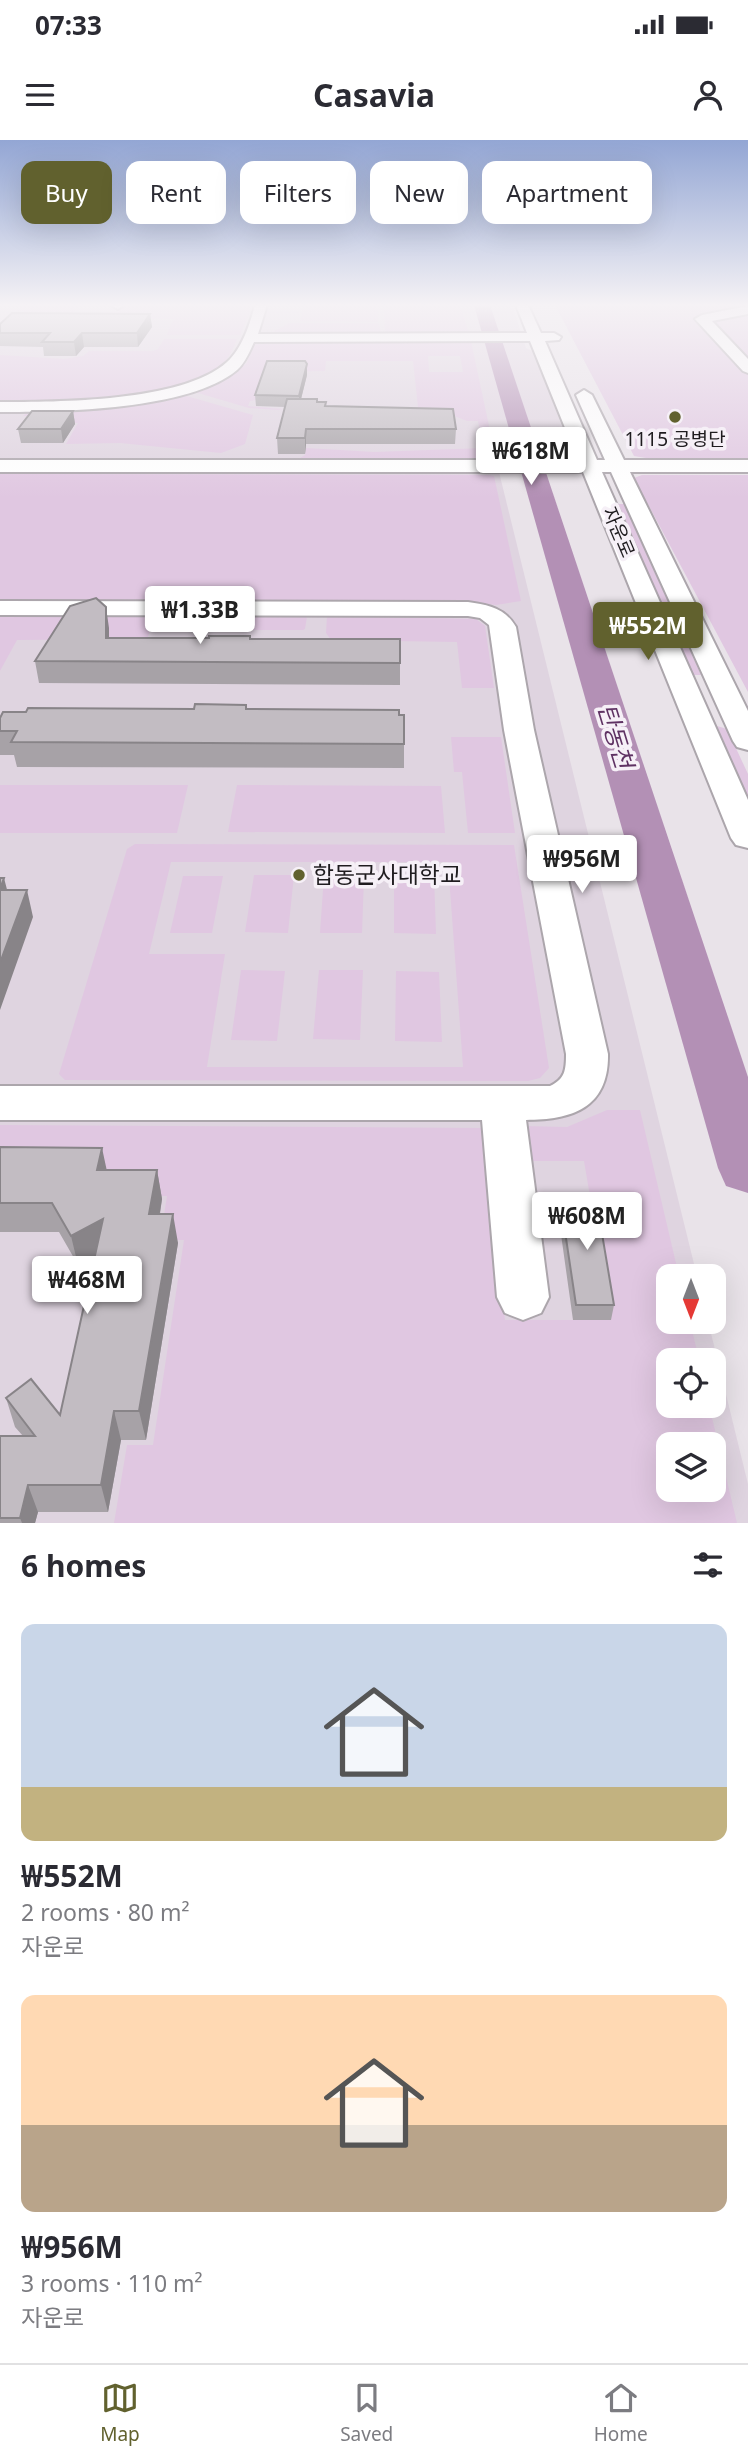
<!DOCTYPE html>
<html lang="en">
<head>
<meta charset="utf-8">
<style>
  :root { --surface:#fff; --page:#f2f2f3; --text:#2b2b33; --muted:#7c7c81; --line:#e1e1e2; --accent:#61612e }
  body { margin:0; font-family:"Noto Sans","Noto Sans KR",sans-serif; background:var(--page); color:var(--text); height:100vh; display:flex; flex-direction:column; font-size:26px; white-space:nowrap }
  * { box-sizing:border-box; margin:0 }
  p { font-size:23px; color:var(--muted) }
  .icon { flex:none; width:38px; height:38px; fill:none; stroke:currentColor; stroke-width:2; stroke-linecap:round; stroke-linejoin:round }
  .map { position:relative; height:1383px; overflow:hidden }
  .sheet { display:flex; flex-direction:column; background:var(--surface); flex:1 }
  .sheet>* { flex:none }
  .guide { position:absolute; left:21px; top:21px; width:707px; height:63px; display:flex; gap:14px }
  .needle { width:46px; rotate:180deg }
  .controls { position:absolute; left:656px; top:1124px; display:grid; gap:14px }
  .controls a { display:grid; place-items:center; width:70px; height:70px; border-radius:14px; background:var(--surface); box-shadow:0 7px 28px #0002; font-size:35px }
  .price { position:absolute; translate:-50% -60px; padding:0 16px; border-radius:7px; background:#fff; color:#222; font-size:23px; line-height:46px; filter:drop-shadow(0 2px 4px #0008) }
  .price::after { content:''; position:absolute; left:50%; top:42px; width:21px; height:16px; margin-left:-10px; background:inherit; clip-path:polygon(0 0,100% 0,50% 100%) }
  .price.active { background:var(--accent); color:#fff }
  ul { padding:0; list-style:none }
  li { display:grid; align-content:center; gap:14px; height:371px; padding:0 21px }
  li span { display:grid; place-items:center; height:217px; border-radius:14px; color:#555 }
  li>.icon { margin-inline-start:auto }
  span .icon { width:126px; height:126px; fill:#fffc; stroke-width:1 }
  li b { font-size:30px }
  h2 { display:flex; justify-content:space-between; align-items:center; height:84px; padding:0 21px; font-size:30px }
  .tag { padding:0 24px; border-radius:14px; background:var(--surface); box-shadow:0 7px 28px #0002; font-size:24px; line-height:63px }
  .tag.active { background:var(--accent); color:#fff }
  .status { display:flex; justify-content:space-between; align-items:center; height:49px; padding:0 35px; background:var(--surface); direction:ltr }
  .status svg { height:19px; fill:currentColor }
  header { display:flex; justify-content:space-between; align-items:center; height:91px; padding:0 21px; background:var(--surface); font-size:32px; font-weight:700 }
  .tabs { display:flex; justify-content:space-around; align-items:center; height:98px; border-top:2px solid var(--line); background:var(--surface); font-size:19px; color:var(--muted) }
  .tabs a { display:grid; justify-items:center; gap:4px }
  .tabs .active { color:var(--accent) }
  .map>svg:first-child { display:block }
</style>
</head>
<body>
<div class="status"><b>07:33</b><svg viewBox="0 0 49 12"><path d="M0 12V9h3v3zM5 12V6h3v6zM10 12V3h3v9zM15 12V0h3v12zM26 1h20v11H26zM47 4h2v5h-2z"/></svg></div>
<header><svg class="icon" aria-label="menu" viewBox="0 0 24 24"><path d="M4 6h16M4 12h16M4 18h16"/></svg>Casavia<svg class="icon" aria-label="person" viewBox="0 0 24 24"><circle cx="12" cy="8" r="4"/><path d="M4 21q1-7 8-7t8 7"/></svg></header>
<div class="map">
<svg width="748" height="1383" viewBox="0 0 748 1383">
  <rect width="100%" height="100%" fill="#e9e3e9"/>
  <path fill="#dfd4e0" fill-rule="evenodd" d="M0 165H512L526 208 534 212 574 318 567 320 497 319V321L0 318Z
    M0 331 499 332 697 1136H668V1181H708L748 1344V1383H0ZM668 1220H714V1265H668ZM668 1304H714V1349H668Z"/>
  <path fill="#e0c7e1" fill-rule="evenodd" d="M23 165H80L71 175 18 178 24 171H17Z
    M122 165H253L240 195H167L173 179 120 178 116 174Z
    M304 165H378V182L300 181Z
    M384 165H460L469 193H385Z
    M555 165H748V168L697 178 748 234V319H652L634 316Z
    M748 172V223L707 178Z
    M289 183H376L379 184 381 192H273Z
    M164 199H237C233 209 229 219 220 226 173 262 58 262 0 263V215L64 219 83 216 89 211H153L158 209Z
    M471 201 496 319 300 318 305 315 306 308 374 312 484 308 478 281H467L452 275 391 269V267H418L413 221H326L325 231 262 232 256 260 250 261 248 266 282 269 278 270 249 268 188 250 226 237 239 229 246 224 255 205 265 202ZM428 216H460L463 232H429Z
    M183 255 253 275 245 304 221 313 120 303 66 304 78 283H57L60 276H23L29 271Z
    M0 334 489 335 494 336 521 461 496 465 469 462H0Z
    M642 335H748V552L634 338Z
    M618 364H624L701 535H693Z
    M179 475H228L233 477 231 490H175L172 488Z
    M0 476H155L148 497 144 499 17 500 0 531Z
    M250 476H304L307 477 305 489 303 490H246Z
    M327 476 476 479 485 486 494 548H462L457 502 331 500 326 493Z
    M717 586 727 589 748 634V658Z
    M451 597H501L515 693H468L462 632H454Z
    M0 645H188L177 693H0Z
    M237 645 441 646 445 693 228 692Z
    M135 704 514 705 549 928 540 938 528 941 65 940 59 934 127 709ZM171 722H448L463 927H207L225 814H149Z
    M254 735H294L288 793 245 792Z
    M183 736H223L212 793H170Z
    M324 736H364L362 793H320Z
    M394 736 434 737 436 794 394 793Z
    M241 830 285 831 277 901 231 900Z
    M319 830H363L360 900 313 899Z
    M396 831 439 832 442 902 395 901Z
    M607 970H640L679 1136H668V1181H690L699 1220H668V1265H709L737 1383H45H114L127 1305H153L184 1100H160L167 1056H109L0 1033V985L485 988 505 1180H611L584 1021H532L525 1016 522 986 567 987ZM668 1304H714V1349H668Z"/>
  <g fill="none" stroke-linecap="round" stroke-linejoin="round">
    <path fill="#b390b5" fill-rule="evenodd" d="M474 165H490L748 937V1053L726 1046 718 1028Z"/>
    <defs>
      <path id="minor" d="M111 165H124L118 169Z
        M255 165H267L258 194 527 193 516 165H528L541 193H554L561 197 559 200 545 201 597 320H605L576 255 584 250 592 255 624 320H748V332H630L748 571V610L737 607 733 601 611 332H602L748 660V708L736 705 731 698 583 332H0V320H578L530 201 254 202C250 211 245 223 237 230 190 270 61 272 0 272V262C57 262 183 262 227 222 242 209 250 184 255 165Z
        M748 166V174L712 181 748 219V233L743 231 695 179 702 175Z
        M0 461 468 462C489 465 505 468 516 487L534 590 608 914C609 968 572 980 526 980L549 1157 541 1173 523 1180 505 1173 497 1157 482 980H0V946H550C565 939 566 930 566 914L504 590 489 485 480 478 468 476 0 475Z"/>
    </defs>
    <use href="#minor" stroke="#aca6ac" stroke-width="4"/>
    <use href="#minor" fill="#fff" fill-rule="evenodd"/>
  </g>
  <path fill="#a7a2a7" d="M150 174 152 187 138 207H84L76 216H44L43 207 0 206V184Z
    M307 235 301 259 318 262 326 266 456 289 455 304H306L305 314H278L277 298 285 267 256 266 255 255Z
    M73 271 75 284 63 303H21L18 289Z
    M109 488V498L400 499V545L39 543 35 521Z
    M246 565 247 569 399 575 404 604V628L17 627 14 615H0V578L194 569Z
    M0 1007 107 1030H157L162 1059 160 1074 178 1103 146 1300H121L108 1372H38L35 1383H0V1296H23L15 1287 6 1258 60 1275 95 1116 78 1125 59 1092H0Z
    M560 1058 614 1165 611 1180H573L558 1073Z"/>
  <path fill="#888488" d="M150 174 152 187 138 207 137 193Z
    M82 193 84 207 76 216 74 202Z
    M307 224V235L299 267V256Z
    M73 271 75 284 63 303 61 289Z
    M306 289V304L305 314V298Z
    M106 467 109 488V520L106 498Z
    M4 738 11 765 0 752V749Z
    M27 750 33 777 0 870V823Z
    M102 1008 108 1036 97 1030Z
    M157 1030 162 1059 155 1103 149 1074Z
    M173 1074 178 1103 146 1300 139 1271Z
    M103 1079 109 1108 78 1125 71 1096Z
    M114 1271 121 1300 108 1372 101 1345Z
    M28 1345 38 1372 35 1383H22L20 1378Z"/>
  <path fill="#c2bcc2" stroke="#888488" stroke-width="2" d="M12 173 150 174 137 193H82L74 202H42L50 193H0V184Z
    M267 221H305L307 224 299 256 255 255Z
    M287 259H317V262H326L325 266 453 269 456 289H306L305 298H277Z
    M32 271H73L61 289H18Z
    M96 458 106 467V498H209V496H250V499H400V523L35 521 70 466Z
    M195 564 246 565V569L399 570V575H404V604L11 602 17 591H0V578L3 572H26L28 568 194 569Z
    M0 738H4L0 749Z
    M0 750H27L0 823Z
    M0 1007 102 1008 97 1030H157L149 1074H173L139 1271H114L101 1345H28L20 1378H0V1296H35L6 1258 31 1239 60 1275 103 1079 71 1096 52 1063H0Z
    M560 1058H596L614 1165H576Z"/>
  <linearGradient id="sky" x2="0" y2="1"><stop stop-color="#93a6d4"/><stop offset="0.46" stop-color="#f5f2f5"/><stop offset="1" stop-color="#f5f2f5" stop-opacity="0"/></linearGradient>
  <rect width="748" height="358" fill="url(#sky)"/>
  <g fill="#61612e" stroke="#f6f0f7" stroke-width="2.5">
    <circle cx="675" cy="277" r="7"/>
    <circle cx="299" cy="735" r="7"/>
  </g>
  <g text-anchor="middle" stroke-width="7" stroke-linejoin="round" paint-order="stroke">
    <g font-size="19" fill="#1f1c1f" stroke="#f6f0f7">
      <text x="675" y="306">1115 공병단</text>
    </g>
    <g font-size="19" fill="#1f1c1f" stroke="#f6f0f7">
      <text transform="translate(619 392) rotate(67)" y="7">자운로</text>
    </g>
    <g font-size="23" fill="#1f1c1f" stroke="#f6f0f7" text-anchor="start">
      <text x="313" y="743">합동군사대학교</text>
    </g>
    <g font-size="24" font-style="italic" fill="#5f3263" stroke="#f6f0f7">
      <text transform="translate(615 596) rotate(73)" y="8">탄동천</text>
    </g>
  </g>
</svg>
<div class="controls">
<a><svg class="needle" viewBox="-14 -14 28 28"><path d="M0-13l5 13h-10z" fill="#e53935"/><path d="M0 13l5-13h-10z" fill="#7c7c81"/></svg></a>
<a><svg class="icon" aria-label="locate" viewBox="0 0 24 24"><circle cx="12" cy="12" r="6"/><path d="M12 2v4M12 18v4M2 12h4M18 12h4"/></svg></a>
<a><svg class="icon" aria-label="layers" viewBox="0 0 24 24"><path d="M12 4l9 5-9 5-9-5zM3 14l9 5 9-5"/></svg></a>
</div>
<b class="price" style="left:531px;top:347px">₩618M</b>
<b class="price" style="left:200px;top:506px">₩1.33B</b>
<b class="price active" style="left:648px;top:522px">₩552M</b>
<b class="price" style="left:582px;top:755px">₩956M</b>
<b class="price" style="left:587px;top:1112px">₩608M</b>
<b class="price" style="left:87px;top:1176px">₩468M</b>
<div class="guide">
<a class="tag active">Buy</a>
<a class="tag">Rent</a>
<a class="tag">Filters</a>
<a class="tag">New</a>
<a class="tag">Apartment</a>
</div>
</div>
<section class="sheet">
<h2>6 homes<svg class="icon" aria-label="filters" viewBox="0 0 24 24"><path d="M4 7h16M4 17h16"/><circle cx="9" cy="7" r="2"/><circle cx="15" cy="17" r="2"/></svg></h2>
<ul>
<li><span style="background:linear-gradient(#c9d6e8 75%,#c2b280 0)"><svg class="icon" aria-label="home" viewBox="0 0 24 24"><path d="M3 11l9-7 9 7M6 9v11h12V9"/></svg></span><div><b>₩552M</b><p>2 rooms · 80 m²</p><p>자운로</p></div></li>
<li><span style="background:linear-gradient(#ffd9b3 60%,#b9a48a 0)"><svg class="icon" aria-label="home" viewBox="0 0 24 24"><path d="M3 11l9-7 9 7M6 9v11h12V9"/></svg></span><div><b>₩956M</b><p>3 rooms · 110 m²</p><p>자운로</p></div></li>
</ul>
</section>
<nav class="tabs">
<a class="active"><svg class="icon" aria-label="map" viewBox="0 0 24 24"><path d="M3 6l6-2 6 2 6-2v14l-6 2-6-2-6 2zM9 4v14M15 6v14"/></svg>Map</a>
<a><svg class="icon" aria-label="saved" viewBox="0 0 24 24"><path d="M7 4h10v16l-5-4-5 4z"/></svg>Saved</a>
<a><svg class="icon" aria-label="home" viewBox="0 0 24 24"><path d="M3 11l9-7 9 7M6 9v11h12V9"/></svg>Home</a>
</nav>
</body>
</html>
